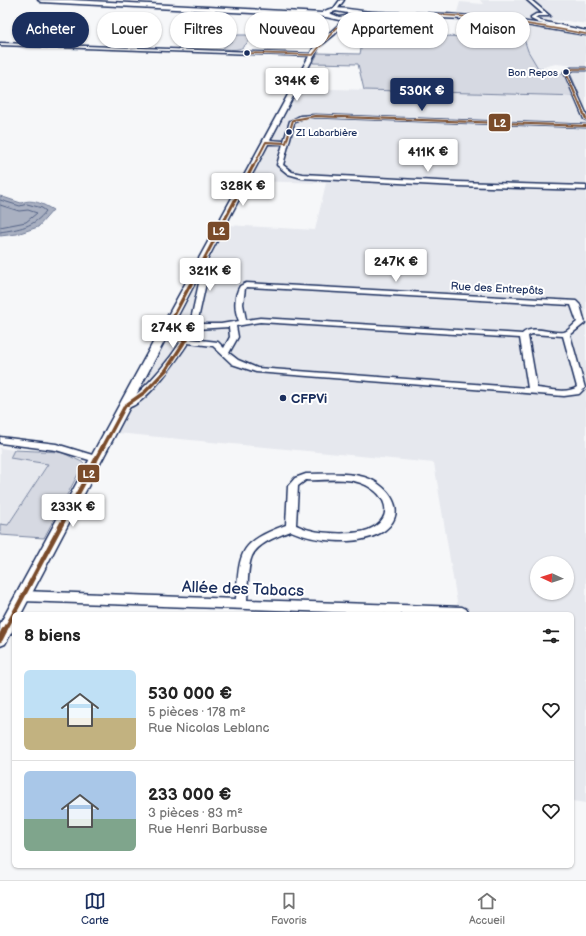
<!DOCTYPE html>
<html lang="fr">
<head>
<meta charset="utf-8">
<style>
  :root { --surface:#fff; --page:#f6f6f6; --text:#222; --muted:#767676; --line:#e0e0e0; --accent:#1b2f5e }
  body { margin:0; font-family:"Balsamiq Sans",sans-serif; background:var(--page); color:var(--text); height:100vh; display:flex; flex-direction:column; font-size:15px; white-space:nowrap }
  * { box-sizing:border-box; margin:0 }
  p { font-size:13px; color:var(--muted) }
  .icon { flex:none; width:22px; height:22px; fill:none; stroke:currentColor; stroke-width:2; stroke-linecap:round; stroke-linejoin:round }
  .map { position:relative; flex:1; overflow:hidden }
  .side { position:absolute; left:12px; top:612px; width:562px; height:256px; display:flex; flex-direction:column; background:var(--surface); border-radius:6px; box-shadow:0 1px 3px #0004 }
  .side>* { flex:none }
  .banner { position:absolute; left:12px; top:12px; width:562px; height:36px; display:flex; gap:8px }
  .needle { width:26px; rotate:273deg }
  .tools { position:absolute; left:530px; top:556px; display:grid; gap:8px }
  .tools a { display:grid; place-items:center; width:44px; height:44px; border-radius:50%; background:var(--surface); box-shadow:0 1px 3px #0004; font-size:20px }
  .price { position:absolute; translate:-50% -34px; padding:0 9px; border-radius:4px; background:#fff; color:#222; font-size:13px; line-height:26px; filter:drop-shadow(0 1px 2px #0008) }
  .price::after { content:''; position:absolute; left:50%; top:24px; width:12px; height:9px; margin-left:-6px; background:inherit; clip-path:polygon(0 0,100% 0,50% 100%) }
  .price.on { background:var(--accent); color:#fff }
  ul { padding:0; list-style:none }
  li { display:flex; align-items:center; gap:12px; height:100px; padding:0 12px }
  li+li { border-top:1px solid var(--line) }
  li span { display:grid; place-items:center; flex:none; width:112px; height:80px; border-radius:6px; color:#555 }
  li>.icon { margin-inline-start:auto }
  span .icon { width:48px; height:48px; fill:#fffc; stroke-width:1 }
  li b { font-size:17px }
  h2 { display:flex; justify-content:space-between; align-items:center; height:48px; padding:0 12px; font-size:17px }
  .chip { padding:0 14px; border-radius:18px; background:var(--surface); box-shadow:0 1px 3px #0004; font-size:14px; line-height:36px }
  .chip.on { background:var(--accent); color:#fff }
  .tab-bar { display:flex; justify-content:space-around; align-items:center; height:56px; border-top:1px solid var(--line); background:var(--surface); font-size:11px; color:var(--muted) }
  .tab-bar a { display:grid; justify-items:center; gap:2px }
  .tab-bar .on { color:var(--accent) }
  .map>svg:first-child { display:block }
</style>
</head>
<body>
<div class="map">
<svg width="586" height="880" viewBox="0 0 586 880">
  <rect width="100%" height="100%" fill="#f6f7f9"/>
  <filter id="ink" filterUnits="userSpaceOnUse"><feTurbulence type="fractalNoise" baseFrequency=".025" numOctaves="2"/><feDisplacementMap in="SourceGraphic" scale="8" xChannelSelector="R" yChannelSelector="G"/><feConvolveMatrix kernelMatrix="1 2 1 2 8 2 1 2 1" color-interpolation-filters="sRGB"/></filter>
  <g filter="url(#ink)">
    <path fill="#e6e8ee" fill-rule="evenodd" d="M480 0H586V24L567 21 507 20 457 12 460 2 483 4Z
      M524 25 586 35V67L556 64 538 68 528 51 524 39Z
      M586 70V803L572 801V614H459L434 463 117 433 228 225 315 230 326 183 250 181 300 88 579 96 570 73ZM537 563H567V593H537Z
      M0 448 14 450 10 458 48 463 8 525 0 524Z"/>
    <path fill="#d6d9e2" stroke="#7884a0" d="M364 33 524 39 528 51 538 68 561 74 570 73 580 96 364 90 358 64 313 63 318 53 360 54Z
      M230 35H252C243 51 240 50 222 49L233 40Z
      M14 450 61 452 84 463 44 538 0 535V524L8 525 48 464 10 458Z"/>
    <path fill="#a9b0c1" stroke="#707c99" d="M0 196 21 203C32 198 43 204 53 210L38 227 17 234 0 236Z"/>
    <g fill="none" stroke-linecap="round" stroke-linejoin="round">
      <path stroke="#546386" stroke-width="1" d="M0 200 20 206 27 204 42 208 46 211C34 227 19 229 0 232
        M0 205 19 211 28 210 37 213 26 222 0 227"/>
      <defs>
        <path id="minor" d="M527 0H531L550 16H538L535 18 541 21 586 31V33L539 23 531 19V17L536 14H543Z
          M0 43 313 54 315 55 313 56 0 45Z
          M571 68H586V70H574L568 73 586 113V120L584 119 564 72Z
          M315 115 586 125V127L315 117 303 118 294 123 283 165 292 172 302 174 457 182 586 186V190L457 186 302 178 288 174 277 165 283 144H266L263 142 266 140 284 141 290 121 300 116Z
          M202 261 208 266V274L197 324H221L239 321C234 310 234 296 240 286L246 283 576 301 580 305 585 323 570 335 585 388 579 394 564 396 256 372 232 364 213 346 188 343C178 358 141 413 122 408L121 406C125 401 133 398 138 393 154 378 168 361 181 342L159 340 158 338 159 336 184 338 188 329H168L164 327 168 325 190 324 201 274V266L199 263ZM247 287 571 305 577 322C573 325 568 331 564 332 551 334 532 324 522 334L260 318 246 320 243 304 245 288ZM260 322 520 338 528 388 257 368 238 360 229 353 238 337 236 326ZM229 327 230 337 224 348 218 342 191 339 196 329ZM532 334 563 336 577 387C568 394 548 389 537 388L528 336Z
          M0 437 56 444 99 457 101 459 96 462 56 450 0 443Z
          M306 474C325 474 345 472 364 477 386 483 410 511 385 530 362 547 315 542 291 531 278 536 258 543 252 556 247 567 248 588 247 600L462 607 466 609 468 612 467 614H387L22 601 18 599 17 596 18 593 22 591 236 599C240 551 238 543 286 525L288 486 295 478ZM306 480C324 481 344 477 361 483 386 492 397 518 368 530 355 535 324 534 310 530 305 529 301 527 296 525L298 486Z"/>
        <path id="secondary" d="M340 0H344L336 11H332Z
          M347 17 349 18 335 34 319 47 21 614H14V628L5 644 0 646V624L314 47Z"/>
        <path id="primary" d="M38 0H71L322 13C333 3 358 12 373 12 397 13 422 13 446 14 493 17 540 23 586 31V35L526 25 465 19 368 15 339 20 326 17 41 2ZM336 11 353 14V15L339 17 329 13Z"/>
      </defs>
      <use href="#minor" stroke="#1b2f5e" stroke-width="3"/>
      <use href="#secondary" stroke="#1b2f5e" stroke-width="3"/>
      <use href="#primary" stroke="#1b2f5e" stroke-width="3"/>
      <use href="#minor" fill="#fff" fill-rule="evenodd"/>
      <use href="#secondary" fill="#fff" fill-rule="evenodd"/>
      <use href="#primary" fill="#fff" fill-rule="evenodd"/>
      <defs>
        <path id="bus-1-far5" d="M247 53 313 55C317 49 343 20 348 18 363 12 381 14 396 14 460 13 523 22 586 34
          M567 74 566 72 573 69H586"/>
        <path id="bus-1-far4" d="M566 73 586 119
          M253 167 266 142 286 143 293 120 315 116 586 126"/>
        <path id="bus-1-far3" d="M190 286 253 166"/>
        <path id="bus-1-far2" d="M187 340 162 338 190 285
          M108 438 125 406 145 392 166 370 183 344 194 322"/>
        <path id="bus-1-far1" d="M4 632 108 437"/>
        <path id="bus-1" d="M0 639 4 631"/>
      </defs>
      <use href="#bus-1-far5" stroke="#fff" stroke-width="3"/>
      <use href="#bus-1-far4" stroke="#fff" stroke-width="3.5"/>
      <use href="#bus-1-far3" stroke="#fff" stroke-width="5"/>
      <use href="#bus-1-far2" stroke="#fff" stroke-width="6"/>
      <use href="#bus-1-far1" stroke="#fff" stroke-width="8"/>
      <use href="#bus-1" stroke="#fff" stroke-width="9"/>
      <use href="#bus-1-far5" stroke="#7a4b2a" stroke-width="1.5"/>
      <use href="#bus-1-far4" stroke="#7a4b2a" stroke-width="2"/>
      <use href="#bus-1-far3" stroke="#7a4b2a" stroke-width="3"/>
      <use href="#bus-1-far2" stroke="#7a4b2a" stroke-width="3.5"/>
      <use href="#bus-1-far1" stroke="#7a4b2a" stroke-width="4.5"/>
      <use href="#bus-1" stroke="#7a4b2a" stroke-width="6"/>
    </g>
  </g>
  <g fill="#1b2f5e" stroke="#fff" stroke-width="1.5">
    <circle cx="247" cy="53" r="3.5"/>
    <circle cx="566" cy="72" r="3.5"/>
    <circle cx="289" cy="132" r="3.5"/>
    <circle cx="283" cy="398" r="4"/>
  </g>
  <g text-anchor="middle" stroke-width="4" stroke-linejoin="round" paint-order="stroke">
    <g font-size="10" fill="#1b2f5e" stroke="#fff" text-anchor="end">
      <text x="558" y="76">Bon Repos</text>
      <text x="296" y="136" text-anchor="start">ZI Labarbière</text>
    </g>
    <g font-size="11" fill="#1b2f5e" stroke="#fff">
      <text transform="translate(497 288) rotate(3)" y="4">Rue des Entrepôts</text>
    </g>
    <g font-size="13" font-weight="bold" fill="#1b2f5e" stroke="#fff" text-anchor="start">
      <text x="291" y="403">CFPVi</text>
    </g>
    <g font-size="16" fill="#1b2f5e" stroke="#fff">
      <text transform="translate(243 588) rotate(2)" y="6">Allée des Tabacs</text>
    </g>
  </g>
  <g stroke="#fff" stroke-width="1.5">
    <rect x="488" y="113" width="23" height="19" rx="4" fill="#7a4b2a"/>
    <rect x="207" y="221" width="23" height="20" rx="4" fill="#7a4b2a"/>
    <rect x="77" y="464" width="23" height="19" rx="4" fill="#7a4b2a"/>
  </g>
  <g font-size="11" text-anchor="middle" font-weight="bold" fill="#fff">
    <text x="500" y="127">L2</text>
    <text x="219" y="235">L2</text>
    <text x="89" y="478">L2</text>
  </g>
</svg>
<div class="tools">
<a><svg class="needle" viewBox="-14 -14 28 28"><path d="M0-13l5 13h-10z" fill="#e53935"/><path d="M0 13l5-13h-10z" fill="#767676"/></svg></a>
</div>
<b class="price" style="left:297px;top:102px">394K €</b>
<b class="price on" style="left:422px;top:112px">530K €</b>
<b class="price" style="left:428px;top:173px">411K €</b>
<b class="price" style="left:243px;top:207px">328K €</b>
<b class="price" style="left:396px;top:283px">247K €</b>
<b class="price" style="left:210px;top:292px">321K €</b>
<b class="price" style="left:173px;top:349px">274K €</b>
<b class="price" style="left:73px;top:528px">233K €</b>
<div class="banner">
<a class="chip on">Acheter</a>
<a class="chip">Louer</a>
<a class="chip">Filtres</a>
<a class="chip">Nouveau</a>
<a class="chip">Appartement</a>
<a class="chip">Maison</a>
</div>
<section class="side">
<h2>8 biens<svg class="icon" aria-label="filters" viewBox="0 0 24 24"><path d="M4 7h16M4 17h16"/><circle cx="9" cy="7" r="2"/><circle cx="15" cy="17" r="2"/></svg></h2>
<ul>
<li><span style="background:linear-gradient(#bfe0f5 60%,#c2b280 0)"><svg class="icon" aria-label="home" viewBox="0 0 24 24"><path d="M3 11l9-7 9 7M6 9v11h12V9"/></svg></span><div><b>530 000 €</b><p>5 pièces · 178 m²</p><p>Rue Nicolas Leblanc</p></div><svg class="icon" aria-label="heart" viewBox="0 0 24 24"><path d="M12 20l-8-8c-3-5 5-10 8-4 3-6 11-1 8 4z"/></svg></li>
<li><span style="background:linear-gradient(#a9c7e8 60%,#7fa58c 0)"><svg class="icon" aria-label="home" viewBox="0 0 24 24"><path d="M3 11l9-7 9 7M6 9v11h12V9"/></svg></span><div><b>233 000 €</b><p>3 pièces · 83 m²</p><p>Rue Henri Barbusse</p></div><svg class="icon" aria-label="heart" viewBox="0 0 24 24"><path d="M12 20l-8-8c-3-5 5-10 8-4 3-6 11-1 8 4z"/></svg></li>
</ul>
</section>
</div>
<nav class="tab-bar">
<a class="on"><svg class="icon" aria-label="map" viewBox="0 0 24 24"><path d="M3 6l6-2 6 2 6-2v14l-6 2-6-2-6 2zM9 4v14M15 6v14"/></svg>Carte</a>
<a><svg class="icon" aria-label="saved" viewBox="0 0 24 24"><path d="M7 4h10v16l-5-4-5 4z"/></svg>Favoris</a>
<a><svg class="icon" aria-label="home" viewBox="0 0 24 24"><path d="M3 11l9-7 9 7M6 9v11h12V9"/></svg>Accueil</a>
</nav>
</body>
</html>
